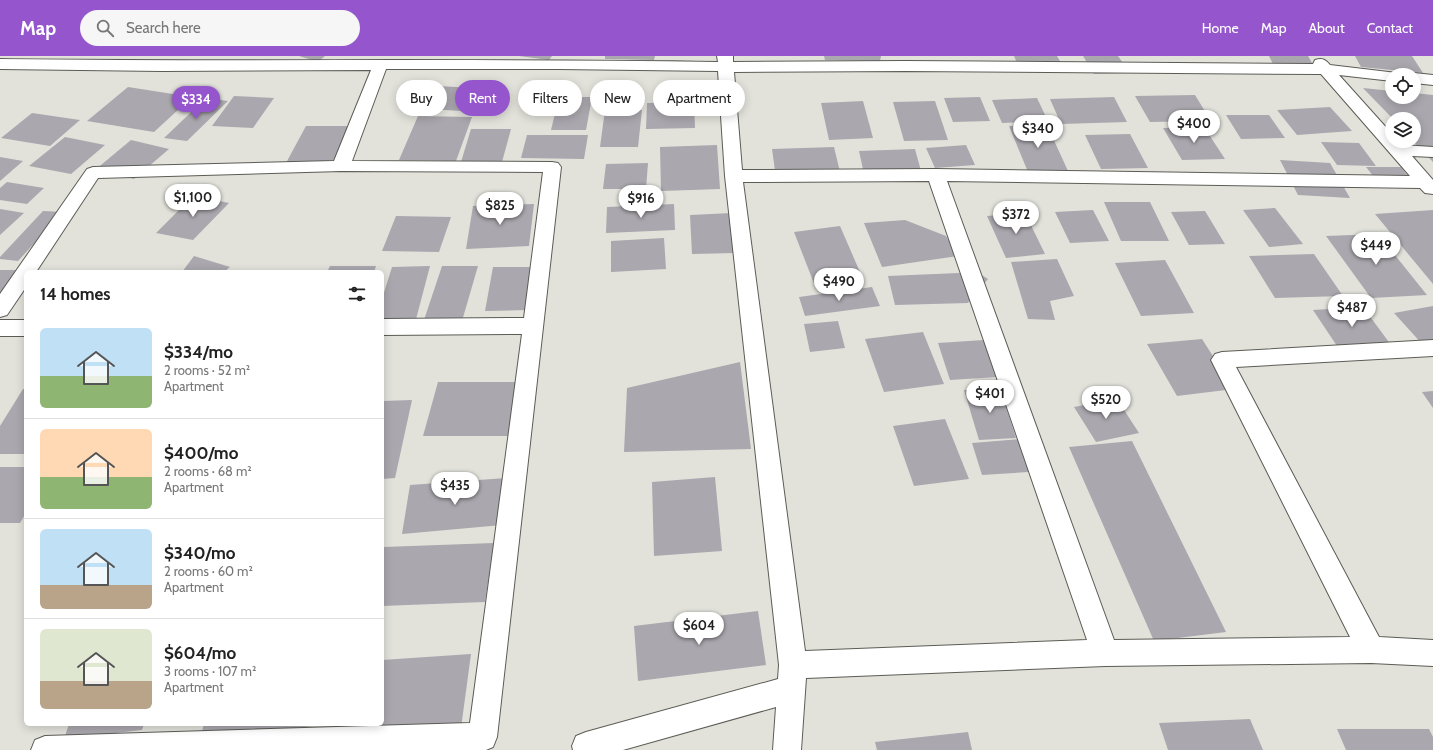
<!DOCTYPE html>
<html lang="en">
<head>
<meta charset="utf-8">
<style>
  :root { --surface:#fff; --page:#f6f6f6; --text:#222; --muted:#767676; --line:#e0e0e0; --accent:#9556cd }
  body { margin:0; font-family:Cabin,sans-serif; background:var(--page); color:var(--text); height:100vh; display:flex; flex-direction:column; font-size:15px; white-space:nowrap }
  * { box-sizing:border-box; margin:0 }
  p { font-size:13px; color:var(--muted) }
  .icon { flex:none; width:22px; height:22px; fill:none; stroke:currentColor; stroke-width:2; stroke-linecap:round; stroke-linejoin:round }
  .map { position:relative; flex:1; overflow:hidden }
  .panel { position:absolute; left:24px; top:214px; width:360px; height:456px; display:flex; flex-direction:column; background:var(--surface); border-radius:6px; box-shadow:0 2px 10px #0003 }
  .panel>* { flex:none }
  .top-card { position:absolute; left:396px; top:24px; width:380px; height:36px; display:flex; gap:8px }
  .controls { position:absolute; left:1385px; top:12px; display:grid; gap:8px }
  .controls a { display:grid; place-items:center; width:36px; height:36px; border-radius:50%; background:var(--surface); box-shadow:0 2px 10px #0003; font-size:20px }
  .price { position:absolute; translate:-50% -34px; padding:0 9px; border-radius:14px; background:#fff; color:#222; font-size:13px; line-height:26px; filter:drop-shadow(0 1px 2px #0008) }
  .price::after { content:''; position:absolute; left:50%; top:24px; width:12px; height:9px; margin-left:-6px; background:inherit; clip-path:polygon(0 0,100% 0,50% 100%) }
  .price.selected { background:var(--accent); color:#fff }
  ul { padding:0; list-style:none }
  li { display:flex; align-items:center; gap:12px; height:100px; padding:0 16px }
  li+li { border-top:1px solid var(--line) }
  li span { display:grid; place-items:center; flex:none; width:112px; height:80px; border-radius:6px; color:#555 }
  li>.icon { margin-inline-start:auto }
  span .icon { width:48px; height:48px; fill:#fffc; stroke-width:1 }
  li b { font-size:17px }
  h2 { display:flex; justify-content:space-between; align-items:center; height:48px; padding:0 16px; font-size:17px }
  .tag { padding:0 14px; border-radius:18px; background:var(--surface); box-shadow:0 2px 10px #0003; font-size:14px; line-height:36px }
  .tag.selected { background:var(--accent); color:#fff }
  header { display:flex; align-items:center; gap:24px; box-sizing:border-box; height:56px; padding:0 20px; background:var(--accent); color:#fff }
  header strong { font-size:19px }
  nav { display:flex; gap:22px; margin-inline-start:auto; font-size:14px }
  .search { width:280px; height:36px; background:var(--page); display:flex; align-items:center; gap:10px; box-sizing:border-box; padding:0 14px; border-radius:22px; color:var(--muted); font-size:15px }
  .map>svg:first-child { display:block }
</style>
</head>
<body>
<header>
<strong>Map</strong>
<div class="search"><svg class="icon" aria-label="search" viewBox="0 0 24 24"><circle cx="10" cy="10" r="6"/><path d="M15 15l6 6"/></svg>Search here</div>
<nav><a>Home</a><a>Map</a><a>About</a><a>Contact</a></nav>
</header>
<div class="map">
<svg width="1433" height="694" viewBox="0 0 1433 694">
  <rect width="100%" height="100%" fill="#e2e2db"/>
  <path fill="#aaa7ae" d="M299 0H325L318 6Z
    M519 0H552L549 4Z
    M605 0H655L654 4 605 3Z
    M824 0H881L880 5 825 4Z
    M1014 0H1057L1061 7H1017Z
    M1083 0H1118L1130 17 1094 18Z
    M1269 0H1308L1315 12 1274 10Z
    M1355 0H1412L1423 17 1361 11Z
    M438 30 490 33 480 56 427 53Z
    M128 31 192 41 154 76 87 65Z
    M1363 32 1392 35V41H1414V37L1433 39V106L1413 85 1414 63H1393Z
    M1195 39 1211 65 1150 66 1135 40Z
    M234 40 274 42 253 72 212 70Z
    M559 41H592L586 74H551Z
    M980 41 990 65 953 66 944 42Z
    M1114 41 1127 66 1061 68 1050 43Z
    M206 42 228 45 187 85 164 82Z
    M1037 42 1048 65 1002 67 992 44Z
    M863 45 873 82 829 84 821 47Z
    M935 45 948 84 904 85 893 46Z
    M694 46 695 72 646 73 647 47Z
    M1330 51 1352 75 1297 79 1277 54Z
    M605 54H642L638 91H600Z
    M32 57 80 64 50 90 1 82Z
    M1226 59H1269L1285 82 1241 83Z
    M418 60 472 61 456 105 399 104Z
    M1047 69 1068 115 1028 116 1009 70Z
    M306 70H349L332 107H286Z
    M1204 71 1225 103 1182 104 1163 72Z
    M471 73H511L502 106H461Z
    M1130 78 1148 112 1101 113 1085 79Z
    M527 79H588L584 103 521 102Z
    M65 81 105 89 71 118 29 110Z
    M131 84 169 93 134 123 95 114Z
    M1321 86 1359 87 1376 110 1337 109Z
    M717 89 720 133 661 135 660 91Z
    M966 89 975 109 935 112 926 92Z
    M834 91 841 120 776 122 772 93Z
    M915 93 921 115 864 118 859 95Z
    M0 101 23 105 0 125Z
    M1280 104 1330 107 1350 142 1298 139Z
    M648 107 646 133H603L606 108Z
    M1366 111H1401L1413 127 1378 126Z
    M7 126 44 132 27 148 0 144V132Z
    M193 140 229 147 193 184 156 177Z
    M1104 146H1150L1169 185H1121Z
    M534 148 529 190 466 193 473 150Z
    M674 148 675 174 606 177 607 151Z
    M1275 152 1303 188 1269 191 1243 154Z
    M0 153 24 157 0 179Z
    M1093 154 1109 185 1070 187 1055 156Z
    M1433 154V228L1375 158Z
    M43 155 63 156 18 205 0 203V201Z
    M1205 155 1225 188 1189 189 1171 156Z
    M732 157 735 197 692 198 690 159Z
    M1025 157 1045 198 1006 202 987 160Z
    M396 160 451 161 439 196 382 195Z
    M905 164 946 180 958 200 882 211 864 167Z
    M840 170 863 223 815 230 794 176Z
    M1378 178 1427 239 1371 242 1326 180Z
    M664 182 666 213 611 216V185Z
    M1314 198 1343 240 1275 242 1249 200Z
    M194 200 230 211 224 216H182Z
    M1057 203 1074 240 1050 245 1055 264 1028 263 1011 206Z
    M1165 204 1194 257 1141 260 1115 207Z
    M330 210H376L374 216H327Z
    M430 210 415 267 382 268V243L392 211Z
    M442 210H478L462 265 424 264Z
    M493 211H535L528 254 485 255Z
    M972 213 988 223 968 247 895 249 888 220 959 217Z
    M0 214H17L0 239Z
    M240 214H290L289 216H239Z
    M872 231 880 250 805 260 799 241Z
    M1433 250V300L1394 257Z
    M1363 251 1391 289 1339 293 1313 254Z
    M838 265 845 292 810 296 804 268Z
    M923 276 944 328 884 336 865 283Z
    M1202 283 1234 333 1177 340 1147 288Z
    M984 284 997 321 950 324 938 287Z
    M740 306 751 393 624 396 627 332Z
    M438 326H520L509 380H423Z
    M23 333H26V398H0V370Z
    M1000 333 1016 382 979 384 964 334Z
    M1433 335V352L1422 336Z
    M1117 343 1139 377 1096 386 1074 351Z
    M412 344 395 422 382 423V345Z
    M945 363 969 423 914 430 893 370Z
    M1032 382 1044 415 982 419 972 387Z
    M1132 385 1226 576 1154 585 1069 391Z
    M0 411H26V457L20 467H0Z
    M715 421 722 495 654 500 652 426Z
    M506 422 502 469 402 478 410 429Z
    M494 487 485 546 382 550V498L384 491Z
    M758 555 766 609 638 625 634 570Z
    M471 598 461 672 352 679 354 668H382V604Z
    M1250 663 1263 694H1168L1159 667Z
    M69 668H144L142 674 64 683Z
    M204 668H315L314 670 200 682Z
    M1337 673H1429L1433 681V694H1346Z
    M968 676 972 694H877L875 686Z"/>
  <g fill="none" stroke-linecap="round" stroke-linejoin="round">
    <defs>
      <path id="minor" d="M717 0H733V6L906 5 1313 8 1315 4C1322 2 1325 3 1330 9L1397 17 1399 19H1392V25L1339 19 1392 78V85H1398L1402 89 1433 91V101L1412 100 1433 124V138L1425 137 1420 132 947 125 1114 584 1350 581 1211 304 1215 298 1222 296 1433 284V300L1236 311 1379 581 1433 584V610L1371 607 1105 610 806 622 801 694H773L776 651 623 694H573L572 690 576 680 586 676 778 623 779 609 725 120 718 15 559 13H386L352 105 552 106 558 107 561 111 497 681 493 691 486 694H31L35 684 45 680 470 667 522 278 382 279V263L524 262 543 116 341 115 98 122 36 216H26V231L7 259 0 261V238L87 113 93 111 334 105 371 14 162 15 0 13V3C239 6 479 2 718 6ZM906 15 1321 18 1410 120 936 113 742 114 734 16ZM929 125 1087 584 805 595 743 126Z
        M1414 17 1433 19V29L1414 27V19H1408Z
        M0 264H26V280H0Z"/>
    </defs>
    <use href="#minor" stroke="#5c5c56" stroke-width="2"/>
    <use href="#minor" fill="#fff" fill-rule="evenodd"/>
  </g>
</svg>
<div class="controls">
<a><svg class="icon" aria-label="locate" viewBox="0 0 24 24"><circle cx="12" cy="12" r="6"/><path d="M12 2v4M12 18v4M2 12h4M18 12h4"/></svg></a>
<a><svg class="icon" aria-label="layers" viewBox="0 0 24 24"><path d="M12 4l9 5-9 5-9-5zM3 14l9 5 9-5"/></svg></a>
</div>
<b class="price selected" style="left:196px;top:64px">$334</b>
<b class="price" style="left:1194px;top:88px">$400</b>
<b class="price" style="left:1038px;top:93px">$340</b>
<b class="price" style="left:193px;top:162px">$1,100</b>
<b class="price" style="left:641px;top:163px">$916</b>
<b class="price" style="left:500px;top:170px">$825</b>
<b class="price" style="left:1016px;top:179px">$372</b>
<b class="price" style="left:1376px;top:210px">$449</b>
<b class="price" style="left:839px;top:246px">$490</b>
<b class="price" style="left:1352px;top:272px">$487</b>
<b class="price" style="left:990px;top:358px">$401</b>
<b class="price" style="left:1106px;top:364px">$520</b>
<b class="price" style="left:455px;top:450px">$435</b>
<b class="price" style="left:699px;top:590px">$604</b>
<div class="top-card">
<a class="tag">Buy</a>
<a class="tag selected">Rent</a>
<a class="tag">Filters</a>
<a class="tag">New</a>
<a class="tag">Apartment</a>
</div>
<section class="panel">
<h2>14 homes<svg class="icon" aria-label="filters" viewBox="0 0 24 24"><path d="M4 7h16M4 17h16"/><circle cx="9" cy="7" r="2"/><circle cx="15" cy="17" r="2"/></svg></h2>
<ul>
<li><span style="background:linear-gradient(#bfe0f5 60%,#8fb573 0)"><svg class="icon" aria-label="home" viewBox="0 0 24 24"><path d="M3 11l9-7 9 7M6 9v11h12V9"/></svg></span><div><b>$334/mo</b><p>2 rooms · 52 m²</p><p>Apartment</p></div></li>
<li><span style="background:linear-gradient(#ffd9b3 60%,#8fb573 0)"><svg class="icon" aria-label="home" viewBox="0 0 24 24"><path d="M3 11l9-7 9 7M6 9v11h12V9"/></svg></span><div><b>$400/mo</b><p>2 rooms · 68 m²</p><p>Apartment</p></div></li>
<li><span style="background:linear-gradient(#bfe0f5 70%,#b9a48a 0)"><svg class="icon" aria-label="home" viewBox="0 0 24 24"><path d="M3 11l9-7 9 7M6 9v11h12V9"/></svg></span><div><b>$340/mo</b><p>2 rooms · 60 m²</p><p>Apartment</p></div></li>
<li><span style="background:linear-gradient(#dfe7d0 65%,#b9a48a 0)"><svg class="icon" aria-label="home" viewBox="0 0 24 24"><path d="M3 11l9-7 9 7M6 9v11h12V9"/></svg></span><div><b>$604/mo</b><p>3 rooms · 107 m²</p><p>Apartment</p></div></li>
</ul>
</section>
</div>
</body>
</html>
